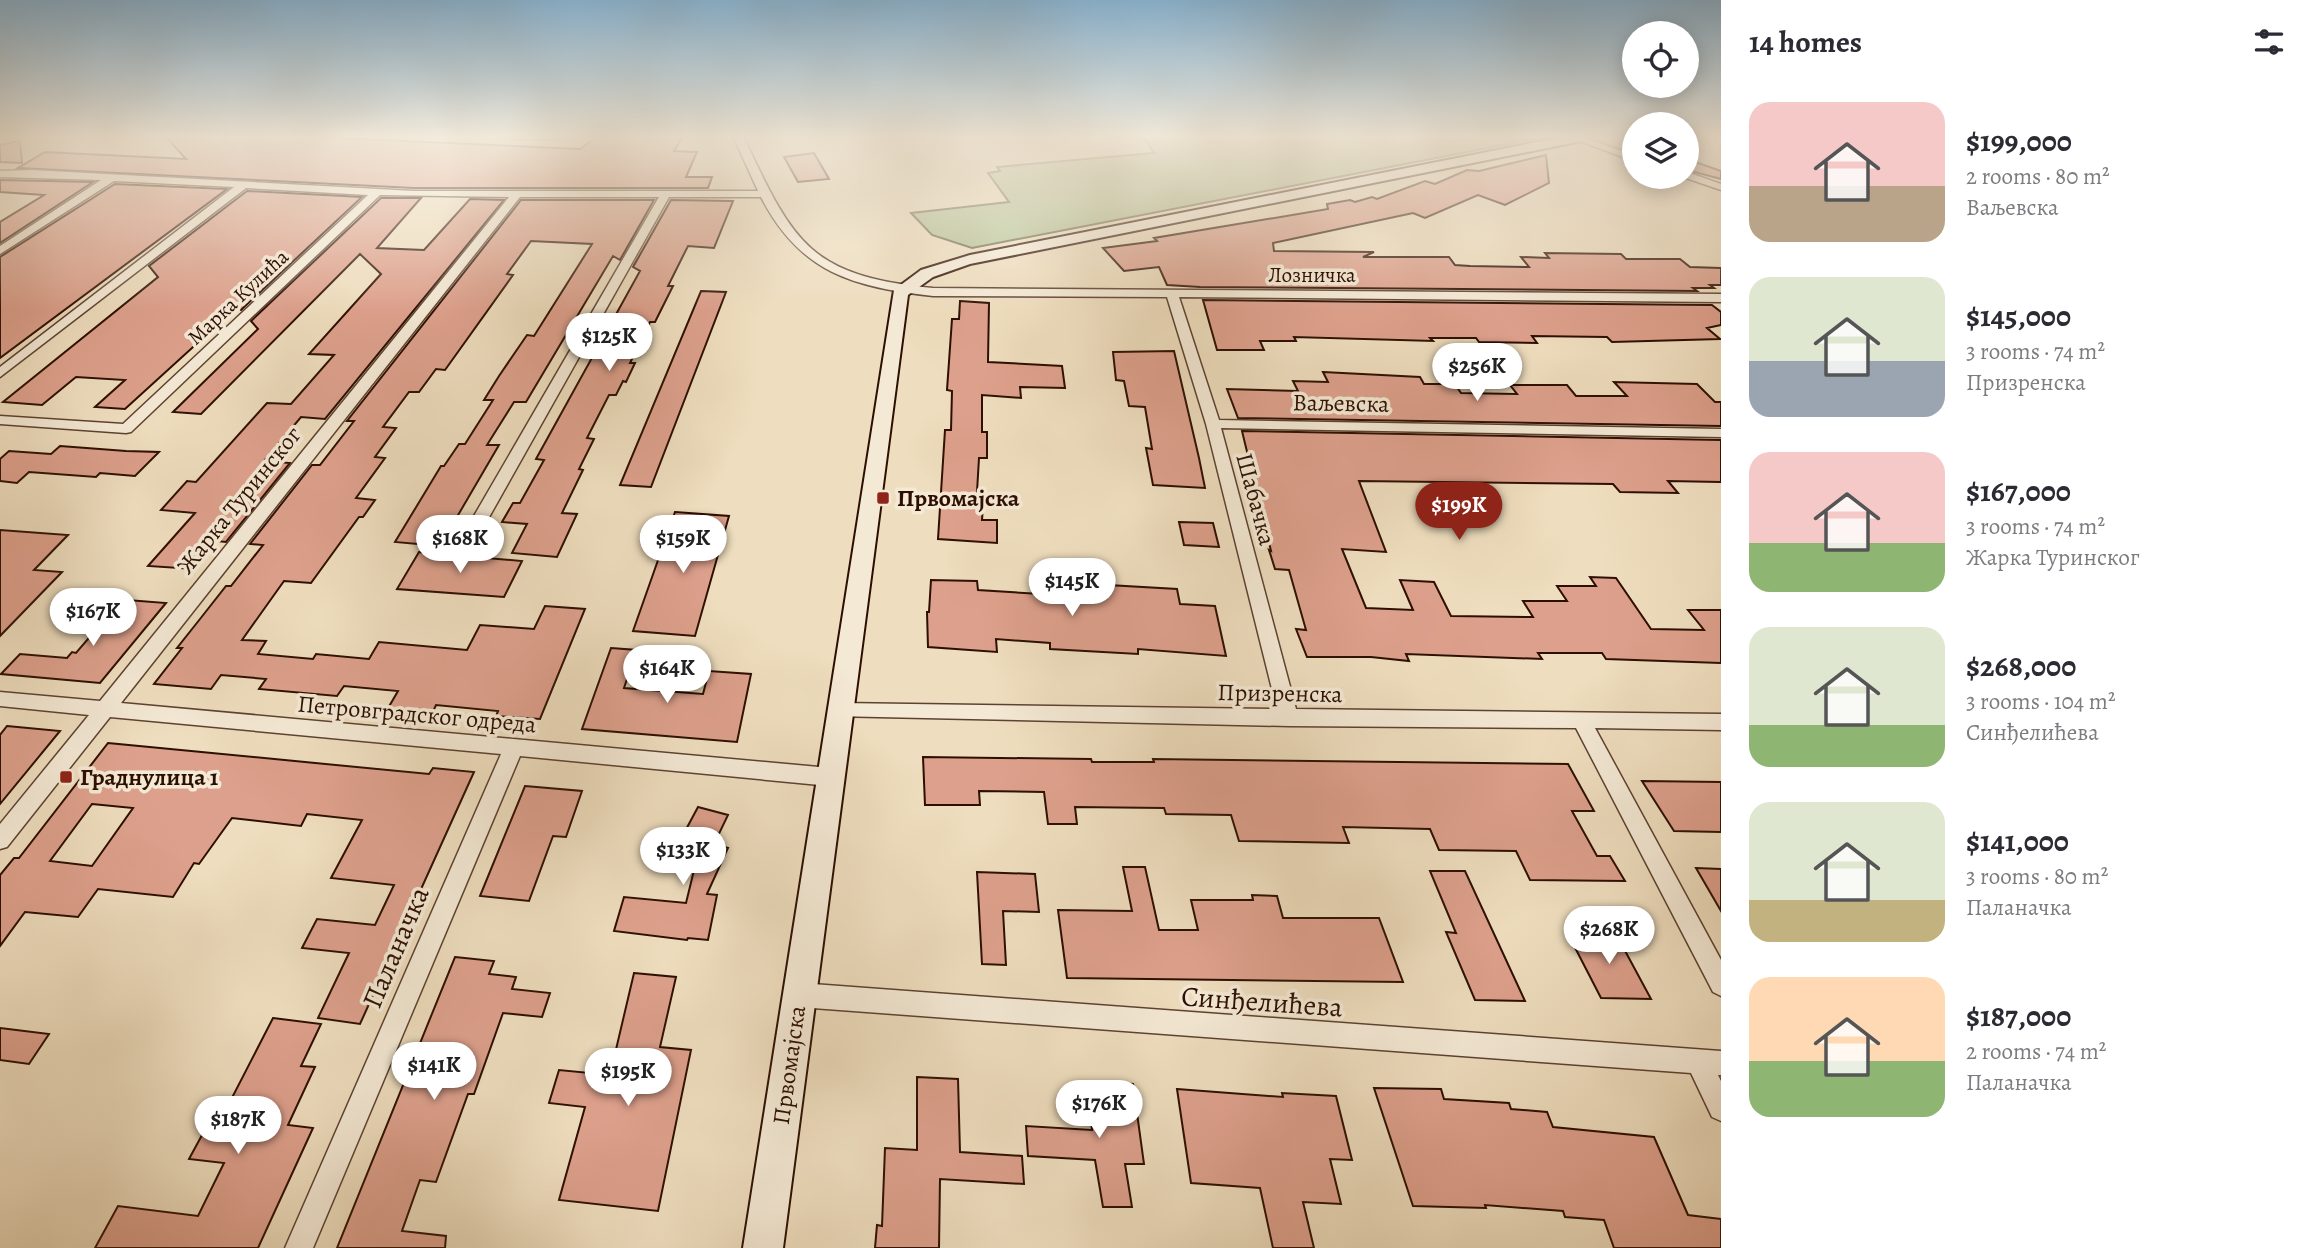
<!DOCTYPE html>
<html lang="en">
<head>
<meta charset="utf-8">
<style>
  :root { --surface:#fff; --page:#f2f2f3; --text:#2b2b33; --muted:#7c7c81; --accent:#8f2418 }
  body { margin:0; font-family:Alegreya,serif; background:var(--page); color:var(--text); height:100vh; display:flex; flex-direction:column; font-size:26px; white-space:nowrap }
  * { box-sizing:border-box; margin:0 }
  p { font-size:23px; color:var(--muted) }
  .icon { flex:none; width:38px; height:38px; fill:none; stroke:currentColor; stroke-width:2; stroke-linecap:round; stroke-linejoin:round }
  .map { position:relative; flex:1; overflow:hidden }
  .panel { display:flex; flex-direction:column; background:var(--surface); width:595px }
  .panel>* { flex:none }
  .fabs { position:absolute; left:1622px; top:21px; display:grid; gap:14px }
  .fabs a { display:grid; place-items:center; width:77px; height:77px; border-radius:50%; background:var(--surface); box-shadow:0 4px 18px #0003; font-size:35px }
  .price { position:absolute; translate:-50% -60px; padding:0 16px; border-radius:24px; background:#fff; color:#222; font-size:23px; line-height:46px; filter:drop-shadow(0 2px 4px #0008) }
  .price::after { content:''; position:absolute; left:50%; top:42px; width:21px; height:16px; margin-left:-10px; background:inherit; clip-path:polygon(0 0,100% 0,50% 100%) }
  .price.on { background:var(--accent); color:#fff }
  ul { padding:0; list-style:none }
  li { display:flex; align-items:center; gap:21px; height:175px; padding:0 28px }
  li span { display:grid; place-items:center; flex:none; width:196px; height:140px; border-radius:21px; color:#555 }
  li>.icon { margin-inline-start:auto }
  span .icon { width:84px; height:84px; fill:#fffc; stroke-width:1 }
  li b { font-size:30px }
  h2 { display:flex; justify-content:space-between; align-items:center; height:84px; padding:0 28px; font-size:30px }
  main { display:flex; flex:1; min-height:0 }
  .map>svg:first-child { display:block }
</style>
</head>
<body>
<main>
<div class="map">
<svg width="1721" height="1248" viewBox="0 0 1721 1248">
  <rect width="100%" height="100%" fill="#eeddbe"/>
  <filter id="stains"><feTurbulence type="fractalNoise" baseFrequency=".00286" numOctaves="4"/><feColorMatrix values="0 0 0 0 .2 0 0 0 0 .09 0 0 0 0 .02 0 0 0 .5 -.17"/></filter>
  <radialGradient id="worn" r=".72"><stop offset=".6" stop-color="#630" stop-opacity="0"/><stop offset="1" stop-color="#630" stop-opacity=".3"/></radialGradient>
  <path fill="#b4c295" stroke="#70684c" stroke-width="2" d="M1143 136H1549L972 248 932 235 911 213 1009 202 988 173 1000 171 997 167 1154 153Z"/>
  <path fill="#dda08c" stroke="#2d0f02" stroke-width="2" fill-rule="evenodd" d="M165 136H293L580 149 598 136H683L674 151 697 152 686 177H712L708 188H414L18 168 45 152 186 159Z
    M20 141 22 163 0 162V145Z
    M814 153 829 179 798 182 784 157Z
    M1546 155 1549 183 1505 205 1478 195 1425 218 1413 213 1273 243 1274 251 1374 252 1363 257H1449L1455 265 1470 266 1529 267 1521 257 1549 258 1545 253 1621 254 1626 259H1680L1690 267 1721 268V285H1710L1714 288H1693L1697 291 1200 287 1167 285 1159 267 1124 271 1103 248 1157 241 1154 238 1328 209 1327 204 1350 200 1355 202 1372 197 1377 199 1425 181 1435 184 1467 170 1479 171Z
    M1687 159 1721 171V179L1687 170Z
    M0 180 93 182 0 243V222L44 195 0 192Z
    M115 184 227 189 0 358V257Z
    M247 191 362 197 241 310 237 307 125 409 95 407 125 380 76 377 42 405 3 402 158 277 149 266Z
    M381 198H421L377 248 424 250 470 199 504 200 325 419 301 417 264 461 290 463 226 542 217 541 194 569 148 566 195 513 161 510 187 481 196 482 267 403 291 404 334 355 309 354 381 274 360 254 201 414 173 412 258 329 251 321Z
    M521 200H654L620 260 613 256 526 402H514L487 445H499L440 546 395 542 441 466H444L459 444H465L493 400H484L499 376 527 335 534 336 592 244 531 241 507 274 513 275 445 370 436 369 419 392H409L383 427 396 428 375 457 385 458 356 498 375 500 363 517H359L311 583 284 581 242 640 266 641 258 654 313 659 316 654 369 659 379 642 467 650 480 625 534 629 545 606 585 609 540 719 496 716 498 711 436 705 432 714 387 710 398 691 344 686 337 696 259 689 266 679 221 675 211 689 154 684 182 648H177L200 619 226 586H231L263 545 250 544 312 465H320L354 421H347Z
    M671 200 733 201 714 248 688 246 668 286H673L655 322H650L630 363H635L626 382 623 381 616 395H609L587 438 594 439 579 469 583 470 562 513 577 514 557 557 512 553 527 524 502 522 513 503H520L544 460 536 459 640 271 633 267Z
    M701 291 726 292 651 487 620 485Z
    M1203 300 1712 305 1721 312V325L1707 328 1720 339 1612 342 1607 337 1532 336 1537 343 1479 342 1476 338H1430L1433 341 1294 337 1296 341H1260L1264 350H1217Z
    M960 301 989 303 988 362 1062 366 1065 388 1020 387 1021 398 982 395V432H987V458H979L977 492 984 493 982 520H997V543L938 539 945 430H951L952 391 947 390 952 319H959Z
    M1174 351 1199 458 1205 488 1153 485 1146 448 1152 449 1145 407 1129 406 1124 381 1116 380 1113 352Z
    M1323 372 1420 377 1424 384H1455L1461 393 1517 394 1510 385H1567L1576 396H1627L1614 382 1697 384 1715 402H1721V426L1238 418 1227 389 1298 391 1293 381 1328 382Z
    M1242 431 1721 440V482L1668 481 1678 493 1620 492 1613 484 1359 481 1386 552 1342 549 1366 608 1413 610 1400 580 1434 582 1451 616 1533 617 1523 601H1567L1557 586H1596L1590 577 1616 578 1651 629 1704 630 1688 610H1721V663L1606 659 1602 653H1538L1542 659 1406 654 1409 661 1371 657H1307L1296 629 1306 630 1289 570 1275 569 1269 550 1271 551Z
    M60 446 126 451 159 452 135 476 100 473 96 477 29 472 17 483 0 481V459L9 451 51 454Z
    M675 512 729 516 695 636 633 631Z
    M1179 522 1213 523 1219 547 1184 545Z
    M0 530 68 535 34 570 62 572 0 636Z
    M419 552 462 556 522 561 504 597 397 589Z
    M1052 565 1089 567 1091 584 1177 589 1180 604 1215 606 1226 656 1138 649V654L1050 649V643L996 639 997 652 928 647 927 612H929L931 580 977 581 978 590 1056 595Z
    M127 600 166 603 100 683 1 674 20 654 67 658 72 652 76 653 100 625H106Z
    M611 648 637 650 624 688 703 694 709 671 751 674 737 742 582 729Z
    M7 726 60 731 0 804V735Z
    M108 743 429 774 433 768 474 772 360 1024 318 1018 349 953 302 948 317 919 375 925 394 885 331 878 362 820 307 814 301 826 232 818 199 864 194 863 173 897 98 889 78 917 25 912 0 946V875L14 858H19ZM92 804 133 808 92 866 50 861Z
    M923 757 1091 759 1092 762H1154L1153 759 1568 764 1594 811H1572L1597 856H1610L1625 881 1530 880 1516 851 1439 850 1430 829 1343 827 1349 843 1239 841 1231 815 1166 814 1164 808 1075 807 1077 824H1048L1044 792 979 791 980 805H925Z
    M1642 781 1721 782V832L1674 831Z
    M525 786 582 791 566 837 553 836 529 901 480 896Z
    M698 807 728 815 714 844 728 848 707 894 717 895 708 940 688 938 687 940 614 931 624 897 686 903 696 862 665 853 675 833 683 835Z
    M1123 867H1145L1159 930H1198L1191 900H1253L1252 895 1277 896 1283 918H1379L1403 982 1067 978 1058 910 1132 911Z
    M1696 868 1721 869V911Z
    M1430 871H1465L1525 1001 1475 1000 1446 932 1456 933Z
    M977 872 1035 874 1039 912 1003 911 1006 965 982 964Z
    M1568 934H1616L1651 999 1601 998Z
    M455 957 494 961 489 974 516 977 512 989 550 993 542 1017 503 1013 474 1094H468L436 1182 420 1180 402 1231 446 1236 445 1248H337Z
    M634 973 676 977 660 1047 691 1050 658 1211 559 1200 585 1107 549 1103 559 1070 610 1075Z
    M273 1018 321 1024 301 1066 315 1067 288 1125 313 1128 258 1248H95L118 1206 198 1216 224 1163 189 1159 208 1124 218 1125Z
    M0 1028 49 1034 29 1064 0 1060Z
    M917 1077 958 1079 960 1152 1022 1156 1024 1184 940 1179 939 1248H875L877 1225 882 1226 885 1148 917 1150Z
    M1086 1082 1133 1084 1144 1164H1125L1132 1207H1103L1095 1160 1028 1156 1026 1126 1092 1130Z
    M1374 1088 1441 1089 1444 1099 1509 1103 1511 1109 1547 1112 1553 1127 1654 1137 1688 1215 1721 1219V1248H1614L1604 1220 1565 1217 1563 1211 1485 1205 1486 1208 1413 1206Z
    M1177 1089 1283 1097 1282 1093 1336 1096 1352 1160 1330 1159 1341 1204 1303 1202 1314 1248H1273L1260 1188 1191 1183Z"/>
  <g fill="none" stroke-linecap="round" stroke-linejoin="round">
    <defs>
      <path id="street" d="M506 136H563L558 139H511Z
        M733 136H743C793 241 807 276 933 288L1721 294V302L1179 297 1219 420 1721 429V437L1221 428 1296 709 1721 714V730L1595 728 1721 960V996L1713 992 1576 728 1289 726 832 716 830 711 832 706 839 703 1277 709 1206 424 1167 297 933 296C853 287 800 273 761 197H669L483 528 475 533 469 532 467 528 659 197H520L121 703 830 768 837 771 840 777 837 783 830 786 520 756 313 1248H285L501 754 110 717 7 847 0 849V824L89 715 0 706V692L100 701 509 197 380 195 131 432 126 433 0 424V416L123 424 368 195 246 188 0 377V367L234 187 114 181 0 254V246L101 180 0 177V171L32 170 414 191H758Z
        M1566 136H1580L1634 155V161Z
        M1687 172 1721 184V190L1683 177H1687Z
        M799 983 1721 1051V1075H1718L1721 1081V1121L1712 1117 1691 1073 799 1007 791 1003 787 995 791 987Z"/>
      <path id="secondary" d="M1567 136H1593L1587 140 970 264 933 277 908 295 783 1248H743L894 290 921 270 970 255Z"/>
    </defs>
    <use href="#street" stroke="#5d4231" stroke-width="3"/>
    <use href="#secondary" stroke="#2d0f02" stroke-width="4"/>
    <use href="#street" fill="#f4e9d5" fill-rule="evenodd"/>
    <use href="#secondary" fill="#f4e9d5" fill-rule="evenodd"/>
  </g>
  <linearGradient id="sky" x2="0" y2="1"><stop stop-color="#89b6d6"/><stop offset="0.44" stop-color="#f7f0e2"/><stop offset="1" stop-color="#f7f0e2" stop-opacity="0"/></linearGradient>
  <rect width="1721" height="311" fill="url(#sky)"/>
  <g fill="#8f2418" stroke="#f4e9d5" stroke-width="2.5">
    <rect x="876" y="491" width="14" height="14" rx="3.5"/>
    <rect x="59" y="770" width="14" height="14" rx="3.5"/>
  </g>
  <g text-anchor="middle" stroke-width="7" stroke-linejoin="round" paint-order="stroke">
    <g font-size="21" fill="#2d0f02" stroke="#f4e9d5">
      <text x="1312" y="282">Лозничка</text>
      <text transform="translate(238 297) rotate(-43)" y="7">Марка Кулића</text>
    </g>
    <g font-size="24" fill="#2d0f02" stroke="#f4e9d5">
      <text transform="translate(1341 403) rotate(1)" y="8">Ваљевска</text>
      <text transform="translate(1256 499) rotate(75)" y="8">Шабачка</text>
      <text transform="translate(239 500) rotate(-51)" y="8">Жарка Туринског</text>
      <text transform="translate(1280 693) rotate(1)" y="8">Призренска</text>
      <text transform="translate(417 714) rotate(5)" y="8">Петровградског одреда</text>
      <text transform="translate(789 1065) rotate(-82)" y="8">Првомајска</text>
    </g>
    <g font-size="24" font-weight="bold" fill="#2d0f02" stroke="#f4e9d5" text-anchor="start">
      <text x="897" y="506">Првомајска</text>
      <text x="80" y="785">Граднулица 1</text>
    </g>
    <g font-size="28" fill="#2d0f02" stroke="#f4e9d5">
      <text transform="translate(395 947) rotate(-67)" y="10">Паланачка</text>
      <text transform="translate(1262 1001) rotate(4)" y="10">Синђелићева</text>
    </g>
  </g>
  <rect width="100%" height="100%" filter="url(#stains)"/>
  <rect width="100%" height="100%" fill="url(#worn)"/>
</svg>
<div class="fabs">
<a><svg class="icon" aria-label="locate" viewBox="0 0 24 24"><circle cx="12" cy="12" r="6"/><path d="M12 2v4M12 18v4M2 12h4M18 12h4"/></svg></a>
<a><svg class="icon" aria-label="layers" viewBox="0 0 24 24"><path d="M12 4l9 5-9 5-9-5zM3 14l9 5 9-5"/></svg></a>
</div>
<b class="price" style="left:609px;top:373px">$125K</b>
<b class="price" style="left:1477px;top:403px">$256K</b>
<b class="price on" style="left:1459px;top:542px">$199K</b>
<b class="price" style="left:460px;top:575px">$168K</b>
<b class="price" style="left:683px;top:575px">$159K</b>
<b class="price" style="left:1072px;top:618px">$145K</b>
<b class="price" style="left:93px;top:648px">$167K</b>
<b class="price" style="left:667px;top:705px">$164K</b>
<b class="price" style="left:683px;top:887px">$133K</b>
<b class="price" style="left:1609px;top:966px">$268K</b>
<b class="price" style="left:434px;top:1102px">$141K</b>
<b class="price" style="left:628px;top:1108px">$195K</b>
<b class="price" style="left:1099px;top:1140px">$176K</b>
<b class="price" style="left:238px;top:1156px">$187K</b>
</div>
<section class="panel">
<h2>14 homes<svg class="icon" aria-label="filters" viewBox="0 0 24 24"><path d="M4 7h16M4 17h16"/><circle cx="9" cy="7" r="2"/><circle cx="15" cy="17" r="2"/></svg></h2>
<ul>
<li><span style="background:linear-gradient(#f6c9c9 60%,#b9a48a 0)"><svg class="icon" aria-label="home" viewBox="0 0 24 24"><path d="M3 11l9-7 9 7M6 9v11h12V9"/></svg></span><div><b>$199,000</b><p>2 rooms · 80 m²</p><p>Ваљевска</p></div></li>
<li><span style="background:linear-gradient(#dfe7d0 60%,#9aa5b1 0)"><svg class="icon" aria-label="home" viewBox="0 0 24 24"><path d="M3 11l9-7 9 7M6 9v11h12V9"/></svg></span><div><b>$145,000</b><p>3 rooms · 74 m²</p><p>Призренска</p></div></li>
<li><span style="background:linear-gradient(#f6c9c9 65%,#8fb573 0)"><svg class="icon" aria-label="home" viewBox="0 0 24 24"><path d="M3 11l9-7 9 7M6 9v11h12V9"/></svg></span><div><b>$167,000</b><p>3 rooms · 74 m²</p><p>Жарка Туринског</p></div></li>
<li><span style="background:linear-gradient(#dfe7d0 70%,#8fb573 0)"><svg class="icon" aria-label="home" viewBox="0 0 24 24"><path d="M3 11l9-7 9 7M6 9v11h12V9"/></svg></span><div><b>$268,000</b><p>3 rooms · 104 m²</p><p>Синђелићева</p></div></li>
<li><span style="background:linear-gradient(#dfe7d0 70%,#c2b280 0)"><svg class="icon" aria-label="home" viewBox="0 0 24 24"><path d="M3 11l9-7 9 7M6 9v11h12V9"/></svg></span><div><b>$141,000</b><p>3 rooms · 80 m²</p><p>Паланачка</p></div></li>
<li><span style="background:linear-gradient(#ffd9b3 60%,#8fb573 0)"><svg class="icon" aria-label="home" viewBox="0 0 24 24"><path d="M3 11l9-7 9 7M6 9v11h12V9"/></svg></span><div><b>$187,000</b><p>2 rooms · 74 m²</p><p>Паланачка</p></div></li>
</ul>
</section>
</main>
</body>
</html>
